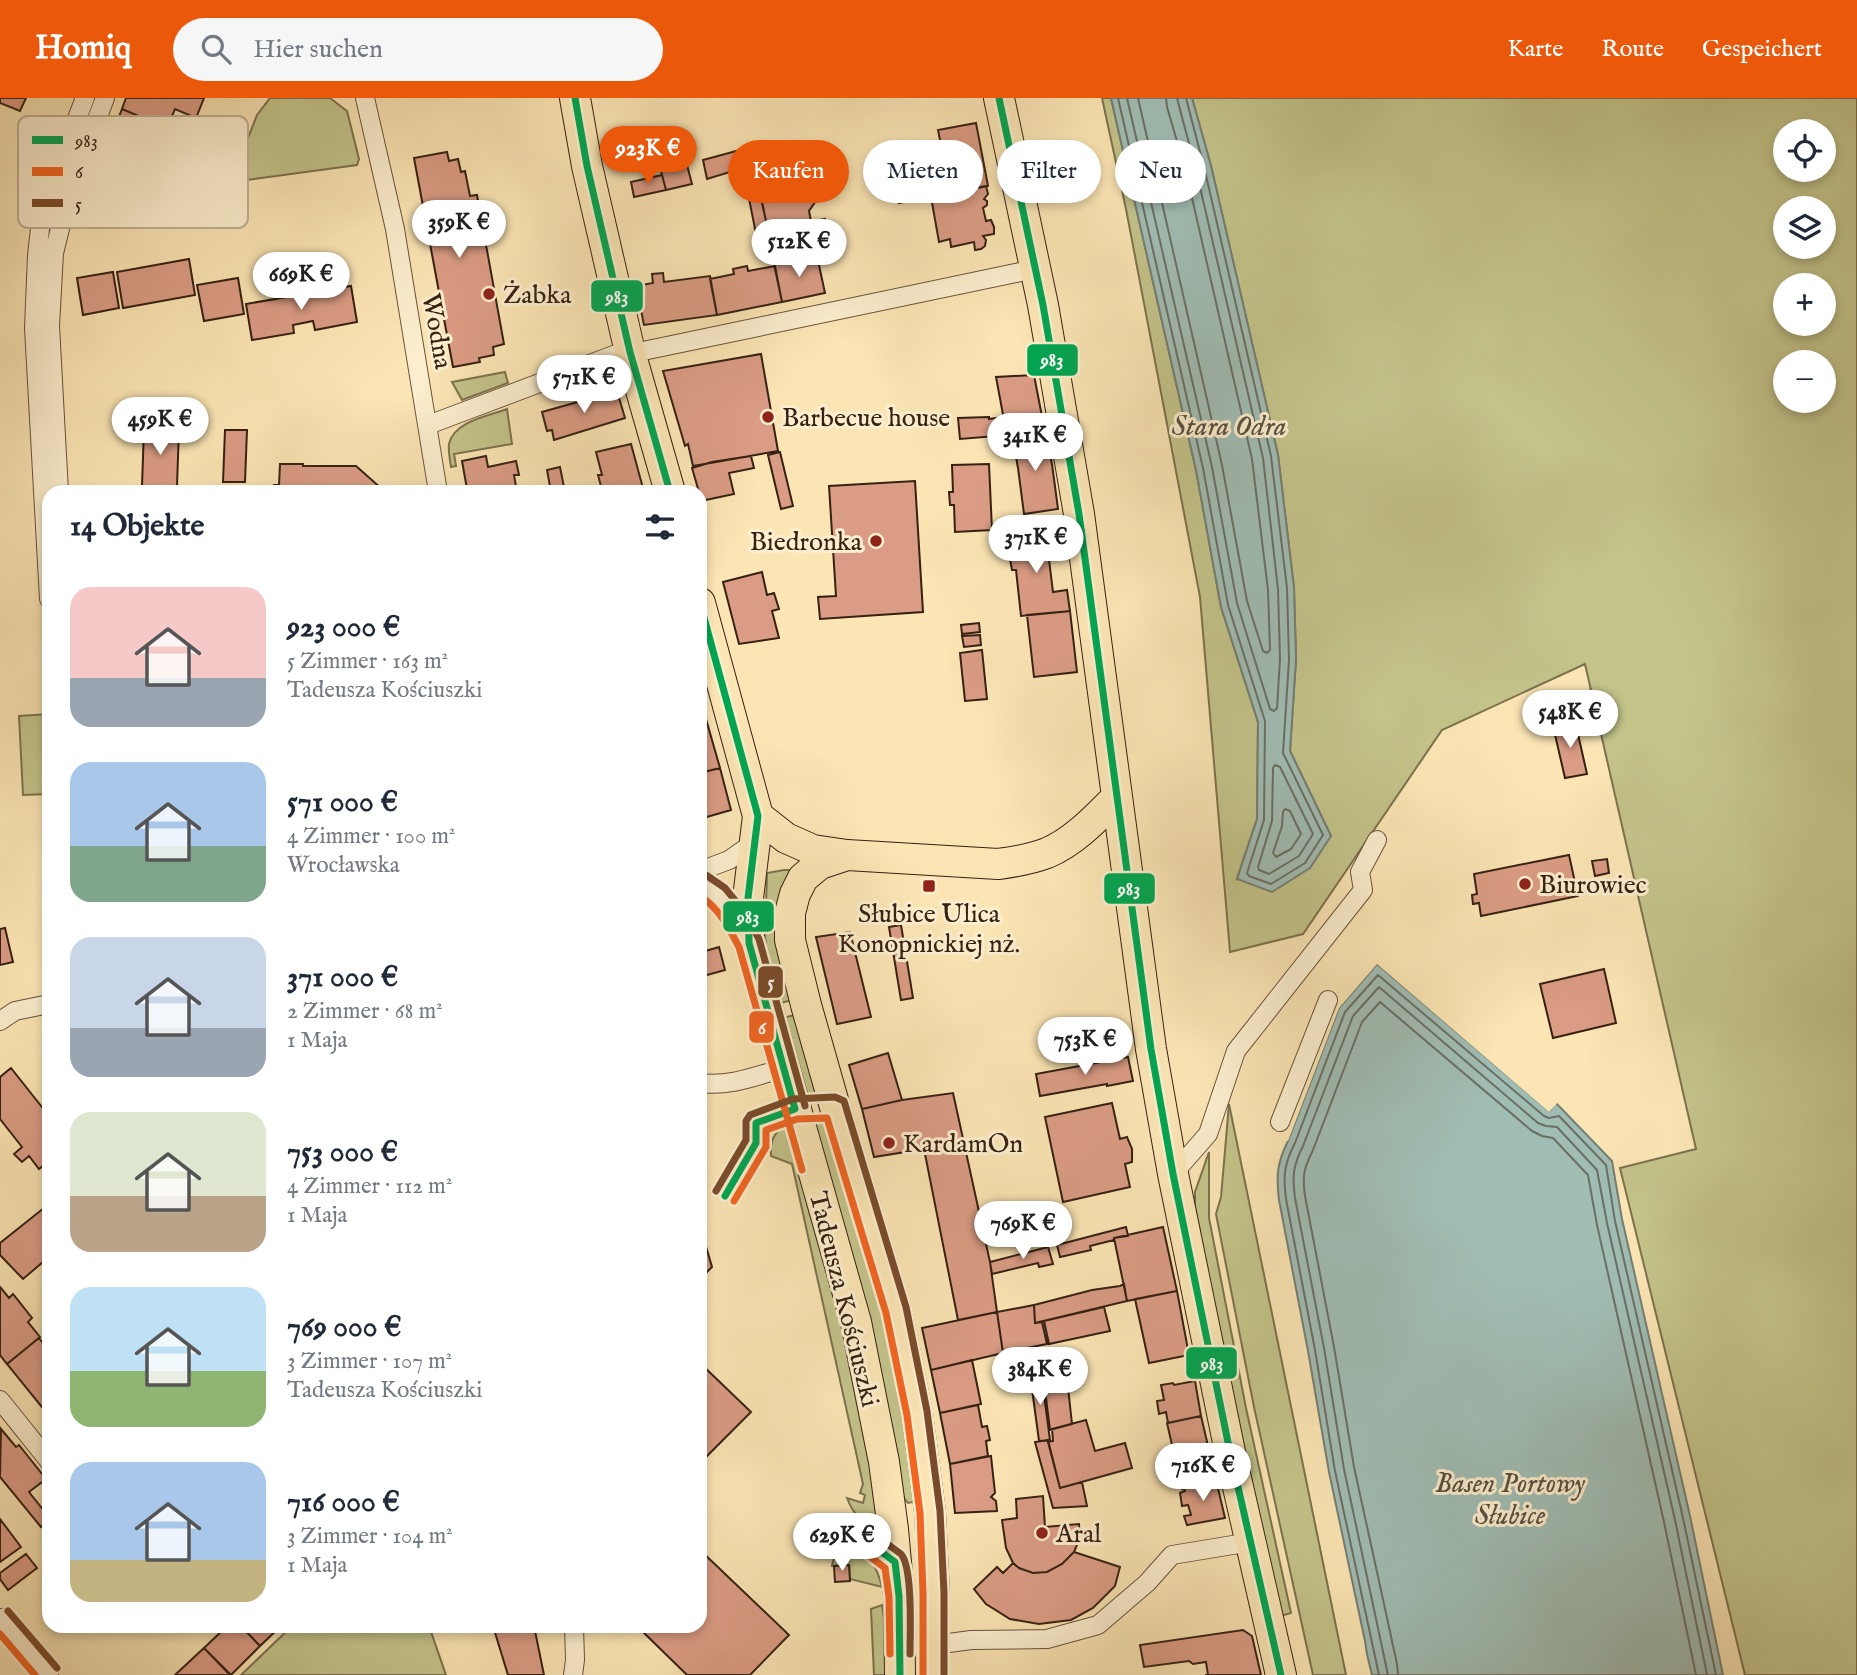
<!DOCTYPE html>
<html lang="de">
<head>
<meta charset="utf-8">
<style>
  :root { --surface:#fff; --page:#f6f6f7; --text:#1f2937; --muted:#747a83; --accent:#ea580c }
  body { margin:0; font-family:"IM FELL English",serif; background:var(--page); color:var(--text); height:100vh; display:flex; flex-direction:column; font-size:26px; white-space:nowrap }
  * { box-sizing:border-box; margin:0 }
  p { font-size:23px; color:var(--muted) }
  .icon { flex:none; width:38px; height:38px; fill:none; stroke:currentColor; stroke-width:2; stroke-linecap:round; stroke-linejoin:round }
  .map { position:relative; flex:1; overflow:hidden }
  .drawer { position:absolute; left:42px; top:387px; width:665px; height:1148px; display:flex; flex-direction:column; background:var(--surface); border-radius:21px; box-shadow:0 4px 10px #0003 }
  .drawer>* { flex:none }
  .banner { position:absolute; left:728px; top:42px; width:665px; height:63px; display:flex; gap:14px }
  .controls { position:absolute; left:1773px; top:21px; display:grid; gap:14px }
  .controls a { display:grid; place-items:center; width:63px; height:63px; border-radius:50%; background:var(--surface); box-shadow:0 4px 10px #0003; font-size:35px }
  .price { position:absolute; translate:-50% -60px; padding:0 16px; border-radius:24px; background:#fff; color:#222; font-size:23px; line-height:46px; filter:drop-shadow(0 2px 4px #0008) }
  .price::after { content:''; position:absolute; left:50%; top:42px; width:21px; height:16px; margin-left:-10px; background:inherit; clip-path:polygon(0 0,100% 0,50% 100%) }
  .price.on { background:var(--accent); color:#fff }
  ul { padding:0; list-style:none }
  li { display:flex; align-items:center; gap:21px; height:175px; padding:0 28px }
  li span { display:grid; place-items:center; flex:none; width:196px; height:140px; border-radius:21px; color:#555 }
  li>.icon { margin-inline-start:auto }
  span .icon { width:84px; height:84px; fill:#fffc; stroke-width:1 }
  li b { font-size:30px }
  h2 { display:flex; justify-content:space-between; align-items:center; height:84px; padding:0 28px; font-size:30px }
  .tag { padding:0 24px; border-radius:32px; background:var(--surface); box-shadow:0 4px 10px #0003; font-size:24px; line-height:63px }
  .tag.on { background:var(--accent); color:#fff }
  header { display:flex; align-items:center; gap:42px; box-sizing:border-box; height:98px; padding:0 35px; background:var(--accent); color:#fff }
  header strong { font-size:33px }
  nav { display:flex; gap:38px; margin-inline-start:auto; font-size:24px }
  .search { width:490px; height:63px; background:var(--page); display:flex; align-items:center; gap:18px; box-sizing:border-box; padding:0 24px; border-radius:38px; color:var(--muted); font-size:26px }
  .map>svg:first-child { display:block }
</style>
</head>
<body>
<header>
<strong>Homiq</strong>
<div class="search"><svg class="icon" aria-label="search" viewBox="0 0 24 24"><circle cx="10" cy="10" r="6"/><path d="M15 15l6 6"/></svg>Hier suchen</div>
<nav><a>Karte</a><a>Route</a><a>Gespeichert</a></nav>
</header>
<div class="map">
<svg width="1857" height="1577" viewBox="0 0 1857 1577">
  <rect width="100%" height="100%" fill="#fbe5b4"/>
  <filter id="stains"><feTurbulence type="fractalNoise" baseFrequency=".00286" numOctaves="4"/><feColorMatrix values="0 0 0 0 .2 0 0 0 0 .09 0 0 0 0 .02 0 0 0 .5 -.17"/></filter>
  <radialGradient id="worn" r=".72"><stop offset=".6" stop-color="#630" stop-opacity="0"/><stop offset="1" stop-color="#630" stop-opacity=".3"/></radialGradient>
  <path fill="#c3c38a" stroke="#7c724e" stroke-width="2" fill-rule="evenodd" d="M270 0H330L347 13 359 61 357 67 240 83 230 82 223 75 226 62 238 66 257 17Z
    M1102 0H1111L1196 372 1221 509 1258 624 1257 721 1237 781 1331 738 1290 653 1296 561 1294 490 1278 357 1211 68 1192 0H1857V1577H1745L1620 1070 1696 1051 1585 566 1442 632 1303 836 1230 854 1200 499 1126 111ZM1785 33H1824V72H1785ZM1785 110H1824V149H1785ZM1785 187H1824V226H1785ZM1785 264H1824V303H1785Z
    M505 274 508 285 462 302 452 284Z
    M507 311 512 346 454 356 456 368 451 369C450 362 448 353 449 346 454 323 489 318 507 311Z
    M49 616V696L23 697 19 618Z
    M784 772H789L792 774 795 901 778 906 768 867 765 838 767 775Z
    M798 916 818 998H805L783 920Z
    M1229 1006 1346 1577H1313L1254 1309 1216 1116 1221 1099Z
    M811 1019H815L824 1023 885 1224 901 1306 915 1399 913 1404 908 1405 903 1399Z
    M786 1028 834 1192 867 1346 878 1415 875 1421C859 1425 852 1413 847 1400L863 1405 865 1397 860 1395 863 1386 792 1066 771 1058C770 1044 773 1034 786 1028Z
    M1209 1054V1120L1246 1310 1291 1515 1280 1518 1235 1313 1195 1109V1094Z
    M847 1447C867 1446 878 1473 882 1489L850 1481 849 1467 832 1468C834 1457 837 1450 847 1447Z
    M882 1507 885 1527 886 1577H874L871 1511Z
    M292 1528H429L446 1577H241Z"/>
  <path fill="#a0bdb4" stroke="#767f74" stroke-width="2" d="M1111 0H1192L1211 68 1278 357 1294 490 1296 561 1290 653 1331 738 1310 770 1272 794 1237 781 1257 721 1258 624 1221 509 1196 372Z
    M1377 866 1549 1013 1556 1005 1612 1063 1622 1121 1690 1418 1723 1577H1372L1367 1556 1365 1543 1329 1374 1308 1253 1279 1102C1276 1078 1277 1065 1288 1043L1339 910Z"/>
  <path fill="#fbe5b4" d="M1376 862 1549 1009 1554 1003H1559L1549 1014 1377 866 1339 910 1288 1043 1285 1042 1336 909Z"/>
  <g fill="none" stroke-linecap="round" stroke-linejoin="round">
    <path stroke="#6b6f64" stroke-width="2" d="M1118 0 1203 370 1228 507 1265 623 1264 722 1247 775 1249 778 1271 786 1305 765 1323 737 1283 655 1289 562 1287 490 1271 358 1204 69 1186 0
      M1127 0 1212 369 1237 505 1270 611 1274 613 1277 610 1280 561 1278 491 1263 360 1196 72 1177 0
      M1138 0 1222 367 1247 503 1263 553 1267 555 1270 552 1268 492 1252 361 1186 74 1167 9 1166 0
      M1275 667 1280 669 1313 736 1299 758 1269 776 1259 772 1258 769 1272 723 1273 670Z
      M1285 711 1290 713 1301 736 1291 751 1276 759 1273 755 1282 728 1283 714Z
      M1379 1577 1335 1373 1315 1252 1286 1101C1283 1078 1284 1066 1295 1045L1345 914 1378 877 1544 1018 1549 1020 1559 1018 1606 1067 1615 1123 1683 1420 1716 1577
      M1388 1577 1344 1371 1324 1250 1295 1100C1292 1078 1293 1068 1303 1048L1353 918 1379 889 1538 1025 1546 1028 1557 1029 1597 1072 1607 1125 1675 1422 1707 1577
      M1398 1577C1398 1564 1393 1551 1391 1538L1354 1369 1334 1249 1305 1098C1302 1078 1304 1070 1313 1052L1362 924 1380 904 1532 1033 1542 1038 1553 1040 1588 1077 1597 1127 1664 1424 1696 1577"/>
  </g>
  <path fill="#da9c84" stroke="#362113" stroke-width="2" d="M0 0H26L20 13 0 5Z
    M126 0H204L196 20 175 11 167 30 122 11Z
    M122 11 172 32 164 51 180 58 171 80 105 54Z
    M976 25 988 88 951 95 938 32Z
    M751 49 770 143 758 146 743 70 707 81 703 62Z
    M447 54 449 63 458 61 461 74 465 73 470 98 477 97 504 246 493 249 494 257 479 260 480 264 453 269 414 60Z
    M687 67 692 86 666 92 661 73Z
    M801 69 827 87 809 113 811 123 768 132 756 78Z
    M904 76 906 87 923 84 924 87 935 85 937 97 899 105 893 78Z
    M662 77 666 92 634 99 631 84Z
    M986 88 988 96 984 101 987 103V107L983 110 986 123 991 122 994 129V136L983 138 986 142 985 148 981 151 975 152 974 144 951 149 950 141 939 144 931 99Z
    M825 121 827 133 794 139 792 127Z
    M817 158 825 195 782 204 774 166Z
    M189 161 195 197 123 210 117 174Z
    M747 168 748 173 775 168 782 204 717 217 710 181 734 176 733 171Z
    M113 174 119 210 83 217 77 180Z
    M663 175 664 184 710 178 717 217 644 227 636 188 653 185 652 176Z
    M238 180 244 216 204 223 197 187Z
    M351 188 357 224 315 232 313 223 293 227 294 235 252 242 246 206Z
    M761 256 778 353 693 368 688 346 685 348 663 273Z
    M1034 277 1045 334 960 341 958 320 989 319V321L996 320 1000 325 1004 322 996 279Z
    M617 293 625 320 554 342 552 332 547 333 542 314Z
    M144 330 179 331 177 388H142Z
    M225 332H247L245 384H223Z
    M1045 334 1052 366 1058 411 1024 416 1018 370 1012 337Z
    M631 346 644 394H607L606 391 602 392 598 377H602L596 354Z
    M780 354 793 408 781 411 768 357Z
    M486 358 488 369 516 363 519 377H514L517 394H470L469 391H467L462 363Z
    M751 358 754 370 729 375 734 396 701 403 700 394H699L692 370 712 364Z
    M280 366H303V368H356L382 391 383 394H274V387H279Z
    M989 366 992 432 955 434 954 407H950L949 394H953L952 367Z
    M560 369 565 394H551L547 372Z
    M915 383 923 514 820 521 818 499 836 498 829 388Z
    M142 388H178V394H142Z
    M1045 429 1053 494 1067 492 1070 513 1021 518 1016 472H1012L1010 461H1015L1012 434Z
    M762 474 767 497 774 495 779 511 772 513 779 540 739 546 723 484Z
    M1070 513 1077 574 1034 579 1027 517Z
    M979 525 980 534 962 536 961 527Z
    M980 537 981 547 964 549 962 538Z
    M982 552 987 601 965 603 960 555Z
    M702 607 720 670 700 675V608Z
    M1575 623 1587 676 1565 680 1553 628Z
    M720 670 731 712 700 721V675Z
    M1569 757 1578 798 1481 818 1479 805 1473 806 1472 797 1477 796 1474 776Z
    M1607 761 1609 775 1595 778 1592 763Z
    M901 827 913 900 901 902 889 829Z
    M5 830 13 864 0 867V831Z
    M850 834 871 919 837 926 816 839Z
    M700 848 702 854 719 849 725 872 700 879Z
    M1604 871 1616 925 1553 940 1540 886Z
    M888 955 902 1002 862 1011 849 967Z
    M1128 959 1133 983 1107 988V986L1040 998 1036 976Z
    M11 970 49 1018V1063L39 1071 29 1058 22 1064 14 1056 22 1049 0 1021V979Z
    M953 995 990 1164 997 1214 958 1222 924 1051 874 1059 862 1011 902 1002Z
    M1112 1005 1120 1041 1127 1039 1132 1051V1064L1125 1066 1130 1089 1063 1104 1045 1019Z
    M49 1106V1169L48 1170 43 1164 23 1181 0 1157V1145Z
    M700 1128 712 1169 700 1181Z
    M1126 1129 1128 1138 1114 1140V1142L1090 1148 1091 1152 1060 1159 1057 1147Z
    M1163 1129 1177 1193 1127 1203 1114 1140Z
    M1048 1149 1053 1166 1039 1169 1038 1165 992 1176 990 1164Z
    M1124 1186 1127 1203 1035 1225 1034 1207 1092 1192 1120 1188Z
    M0 1189 9 1200 13 1196 32 1220 28 1224 40 1239 7 1266 0 1257Z
    M1177 1193 1189 1257 1149 1265 1135 1201Z
    M1034 1207 1035 1225 1042 1224 1047 1246 1003 1255 997 1214Z
    M1104 1209 1110 1233 1049 1246 1044 1223Z
    M997 1214 1003 1255 931 1272 922 1230Z
    M39 1240 49 1253V1318L7 1266Z
    M972 1262 981 1306 940 1315 931 1272Z
    M700 1265 751 1314 700 1365Z
    M1041 1274 1050 1342 1039 1343 1030 1276Z
    M1067 1280 1072 1326 1050 1332 1044 1284Z
    M1195 1283 1201 1318 1168 1325 1166 1314 1159 1316 1157 1303 1164 1302 1161 1287 1173 1285 1174 1287Z
    M978 1307 982 1329 987 1328 990 1342 986 1343 988 1358 950 1366 940 1315Z
    M1201 1318 1216 1382 1182 1391 1167 1325Z
    M1086 1322 1095 1353 1125 1345 1132 1370 1060 1390 1048 1344 1053 1343 1052 1331Z
    M1 1331 16 1349 19 1347 46 1381 29 1394 49 1419V1422L41 1429 0 1379Z
    M1048 1342 1060 1390 1082 1384 1087 1408 1053 1410 1035 1344Z
    M991 1358 995 1395 991 1399 996 1403 997 1413 955 1415 950 1366Z
    M1216 1382 1225 1420 1187 1427 1184 1418 1191 1417 1188 1407 1182 1408 1180 1395 1185 1393 1184 1390Z
    M1043 1398 1045 1429 1079 1426 1080 1440 1074 1454 1062 1466 1047 1474 1033 1475 1019 1470 1013 1465 1006 1450 1002 1422 1017 1420 1016 1401Z
    M0 1421 21 1449 0 1464Z
    M700 1452 789 1537 750 1577H687L642 1533 647 1528H700Z
    M1074 1454 1120 1469 1115 1488 1093 1510 1071 1522 1039 1526 1010 1521 986 1506 974 1491 997 1469 1003 1475 1013 1465 1019 1470 1033 1475 1047 1474 1062 1466Z
    M26 1456 37 1470 8 1492 0 1481V1475Z
    M849 1467 850 1483 835 1484 834 1468Z
    M227 1528H241L260 1548 231 1577 204 1550Z
    M241 1528H281L260 1548Z
    M493 1528H534L544 1577H508Z
    M1243 1532 1252 1538 1261 1577H1205H1208L1206 1564 1193 1566 1189 1563 1144 1569 1140 1547Z
    M204 1550 230 1577H175Z"/>
  <g fill="none" stroke-linecap="round" stroke-linejoin="round">
    <defs>
      <path id="street" d="M365 0 395 131 438 394
        M428 327 619 255 643 253 1035 171
        M59 394 50 228 54 155 69 94 105 0
        M49 501 34 230 37 157 41 122 57 72 85 0
        M700 773 729 762 755 744
        M700 786C721 796 734 817 745 837
        M0 923 15 913 49 906
        M700 985C729 989 756 978 784 970
        M1280 1024 1328 902
        M1173 1076 1208 1036 1236 953 1363 792 1360 774 1377 742
        M0 1302 49 1363
        M0 1520 49 1577
        M934 1547 971 1542 1047 1541 1098 1527 1147 1485 1172 1457 1251 1444
        M573 1577 575 1562 574 1528"/>
      <path id="primary" d="M575 0 587 68 630 254 670 394
        M999 0 1043 207 1079 416 1151 951 1173 1076 1230 1354 1281 1577
        M700 505 758 718 748 800 749 845 856 1224 884 1364 893 1431 899 1498 900 1577
        M758 718 786 740 813 752 847 757 998 766C1014 764 1031 761 1047 755 1074 744 1097 719 1117 699
        M847 757 820 766 803 780 795 796 790 815V842L806 907 835 1009 896 1212 917 1315 930 1414 934 1496 933 1577"/>
    </defs>
    <use href="#street" stroke="#67523b" stroke-width="20"/>
    <use href="#primary" stroke="#362113" stroke-width="32"/>
    <use href="#street" stroke="#fceece" stroke-width="18"/>
    <use href="#primary" stroke="#fbe5b4" stroke-width="30"/>
    <defs>
      <path id="bus-1" d="M575 0 587 68 630 254 670 394
        M999 0 1043 207 1079 416 1151 951 1173 1076 1230 1354 1281 1577
        M700 505 758 718 748 800 749 845 795 1011 756 1025V1045L725 1098
        M854 1434 895 1464 899 1498 900 1577"/>
      <path id="bus-2" d="M700 798C719 810 729 830 739 849L802 1072
        M734 1103 766 1049V1032L797 1021 827 1020 886 1215 907 1317 920 1415 923 1496V1577
        M848 1442 885 1470 889 1499 890 1556
        M0 1536 35 1577"/>
      <path id="bus-3" d="M706 777 725 790 742 811 759 841 805 1008
        M716 1093 746 1042V1023L750 1017 793 1001 835 999 844 1003 906 1209 927 1313 940 1413 944 1495V1577
        M860 1426 901 1456C913 1470 910 1535 910 1556
        M8 1513 57 1570"/>
    </defs>
    <use href="#bus-1" stroke="#fceece" stroke-width="12"/>
    <use href="#bus-2" stroke="#fceece" stroke-width="12"/>
    <use href="#bus-3" stroke="#fceece" stroke-width="12"/>
    <use href="#bus-1" stroke="#00a651" stroke-width="7"/>
    <use href="#bus-2" stroke="#f26522" stroke-width="7"/>
    <use href="#bus-3" stroke="#7a4b2a" stroke-width="7"/>
  </g>
  <g fill="#8f2418" stroke="#fceece" stroke-width="2.5">
    <circle cx="489" cy="196" r="7"/>
    <circle cx="768" cy="319" r="7"/>
    <circle cx="876" cy="443" r="7"/>
    <circle cx="1525" cy="786" r="7"/>
    <rect x="922" y="781" width="14" height="14" rx="3.5"/>
    <circle cx="889" cy="1045" r="7"/>
    <circle cx="1042" cy="1435" r="7"/>
  </g>
  <g text-anchor="middle" stroke-width="6" stroke-linejoin="round" paint-order="stroke">
    <g font-size="26" fill="#362113" stroke="#fceece" text-anchor="start">
      <text x="503" y="205">Żabka</text>
      <text x="782" y="328">Barbecue house</text>
      <text x="862" y="452" text-anchor="end">Biedronka</text>
      <text x="1539" y="795">Biurowiec</text>
      <text x="929" y="824" text-anchor="middle">Słubice Ulica<tspan x="929" dy="30">Konopnickiej nż.</tspan></text>
      <text x="903" y="1054">KardamOn</text>
      <text x="1056" y="1444">Aral</text>
    </g>
    <g font-size="26" fill="#362113" stroke="#fceece">
      <text transform="translate(438 233) rotate(80)" y="9">Wodna</text>
      <text transform="translate(845 1201) rotate(76)" y="9">Tadeusza Kościuszki</text>
    </g>
    <g font-size="28" font-style="italic" fill="#565043" stroke="#fceece">
      <text x="1229" y="337">Stara Odra</text>
      <text x="1510" y="1394">Basen Portowy<tspan x="1510" dy="32">Słubice</tspan></text>
    </g>
  </g>
  <rect x="18" y="18" width="230" height="112" rx="10" fill="#fceece" stroke="#c1b096" stroke-width="2"/>
  <rect x="32" y="38" width="31" height="8" fill="#00a651"/>
  <rect x="32" y="69" width="31" height="9" fill="#f26522"/>
  <rect x="32" y="101" width="31" height="8" fill="#7a4b2a"/>
  <g font-size="19" fill="#362113">
    <text x="75" y="49">983</text>
    <text x="75" y="80">6</text>
    <text x="75" y="112">5</text>
  </g>
  <g stroke="#fceece" stroke-width="2.5">
    <rect x="590" y="181" width="54" height="34" rx="7" fill="#00a651"/>
    <rect x="1026" y="245" width="53" height="34" rx="7" fill="#00a651"/>
    <rect x="1103" y="774" width="53" height="33" rx="7" fill="#00a651"/>
    <rect x="722" y="802" width="53" height="33" rx="7" fill="#00a651"/>
    <rect x="757" y="867" width="27" height="34" rx="7" fill="#7a4b2a"/>
    <rect x="748" y="912" width="27" height="34" rx="7" fill="#f26522"/>
    <rect x="1185" y="1248" width="53" height="34" rx="7" fill="#00a651"/>
  </g>
  <g font-size="19" text-anchor="middle" font-weight="bold" fill="#fff">
    <text x="617" y="205">983</text>
    <text x="1052" y="268">983</text>
    <text x="1129" y="797">983</text>
    <text x="748" y="825">983</text>
    <text x="771" y="890">5</text>
    <text x="762" y="936">6</text>
    <text x="1212" y="1272">983</text>
  </g>
  <rect width="100%" height="100%" filter="url(#stains)"/>
  <rect width="100%" height="100%" fill="url(#worn)"/>
</svg>
<div class="controls">
<a><svg class="icon" aria-label="locate" viewBox="0 0 24 24"><circle cx="12" cy="12" r="6"/><path d="M12 2v4M12 18v4M2 12h4M18 12h4"/></svg></a>
<a><svg class="icon" aria-label="layers" viewBox="0 0 24 24"><path d="M12 4l9 5-9 5-9-5zM3 14l9 5 9-5"/></svg></a>
<a>+</a>
<a>−</a>
</div>
<b class="price on" style="left:648px;top:88px">923K €</b>
<b class="price" style="left:459px;top:162px">359K €</b>
<b class="price" style="left:799px;top:181px">512K €</b>
<b class="price" style="left:301px;top:214px">669K €</b>
<b class="price" style="left:584px;top:317px">571K €</b>
<b class="price" style="left:160px;top:359px">459K €</b>
<b class="price" style="left:1035px;top:375px">341K €</b>
<b class="price" style="left:1036px;top:477px">371K €</b>
<b class="price" style="left:1570px;top:652px">548K €</b>
<b class="price" style="left:1085px;top:979px">753K €</b>
<b class="price" style="left:1023px;top:1163px">769K €</b>
<b class="price" style="left:1040px;top:1309px">384K €</b>
<b class="price" style="left:1203px;top:1405px">716K €</b>
<b class="price" style="left:842px;top:1475px">629K €</b>
<div class="banner">
<a class="tag on">Kaufen</a>
<a class="tag">Mieten</a>
<a class="tag">Filter</a>
<a class="tag">Neu</a>
</div>
<section class="drawer">
<h2>14 Objekte<svg class="icon" aria-label="filters" viewBox="0 0 24 24"><path d="M4 7h16M4 17h16"/><circle cx="9" cy="7" r="2"/><circle cx="15" cy="17" r="2"/></svg></h2>
<ul>
<li><span style="background:linear-gradient(#f6c9c9 65%,#9aa5b1 0)"><svg class="icon" aria-label="home" viewBox="0 0 24 24"><path d="M3 11l9-7 9 7M6 9v11h12V9"/></svg></span><div><b>923 000 €</b><p>5 Zimmer · 163 m²</p><p>Tadeusza Kościuszki</p></div></li>
<li><span style="background:linear-gradient(#a9c7e8 60%,#7fa58c 0)"><svg class="icon" aria-label="home" viewBox="0 0 24 24"><path d="M3 11l9-7 9 7M6 9v11h12V9"/></svg></span><div><b>571 000 €</b><p>4 Zimmer · 100 m²</p><p>Wrocławska</p></div></li>
<li><span style="background:linear-gradient(#c9d6e8 65%,#9aa5b1 0)"><svg class="icon" aria-label="home" viewBox="0 0 24 24"><path d="M3 11l9-7 9 7M6 9v11h12V9"/></svg></span><div><b>371 000 €</b><p>2 Zimmer · 68 m²</p><p>1 Maja</p></div></li>
<li><span style="background:linear-gradient(#dfe7d0 60%,#b9a48a 0)"><svg class="icon" aria-label="home" viewBox="0 0 24 24"><path d="M3 11l9-7 9 7M6 9v11h12V9"/></svg></span><div><b>753 000 €</b><p>4 Zimmer · 112 m²</p><p>1 Maja</p></div></li>
<li><span style="background:linear-gradient(#bfe0f5 60%,#8fb573 0)"><svg class="icon" aria-label="home" viewBox="0 0 24 24"><path d="M3 11l9-7 9 7M6 9v11h12V9"/></svg></span><div><b>769 000 €</b><p>3 Zimmer · 107 m²</p><p>Tadeusza Kościuszki</p></div></li>
<li><span style="background:linear-gradient(#a9c7e8 70%,#c2b280 0)"><svg class="icon" aria-label="home" viewBox="0 0 24 24"><path d="M3 11l9-7 9 7M6 9v11h12V9"/></svg></span><div><b>716 000 €</b><p>3 Zimmer · 104 m²</p><p>1 Maja</p></div></li>
</ul>
</section>
</div>
</body>
</html>
